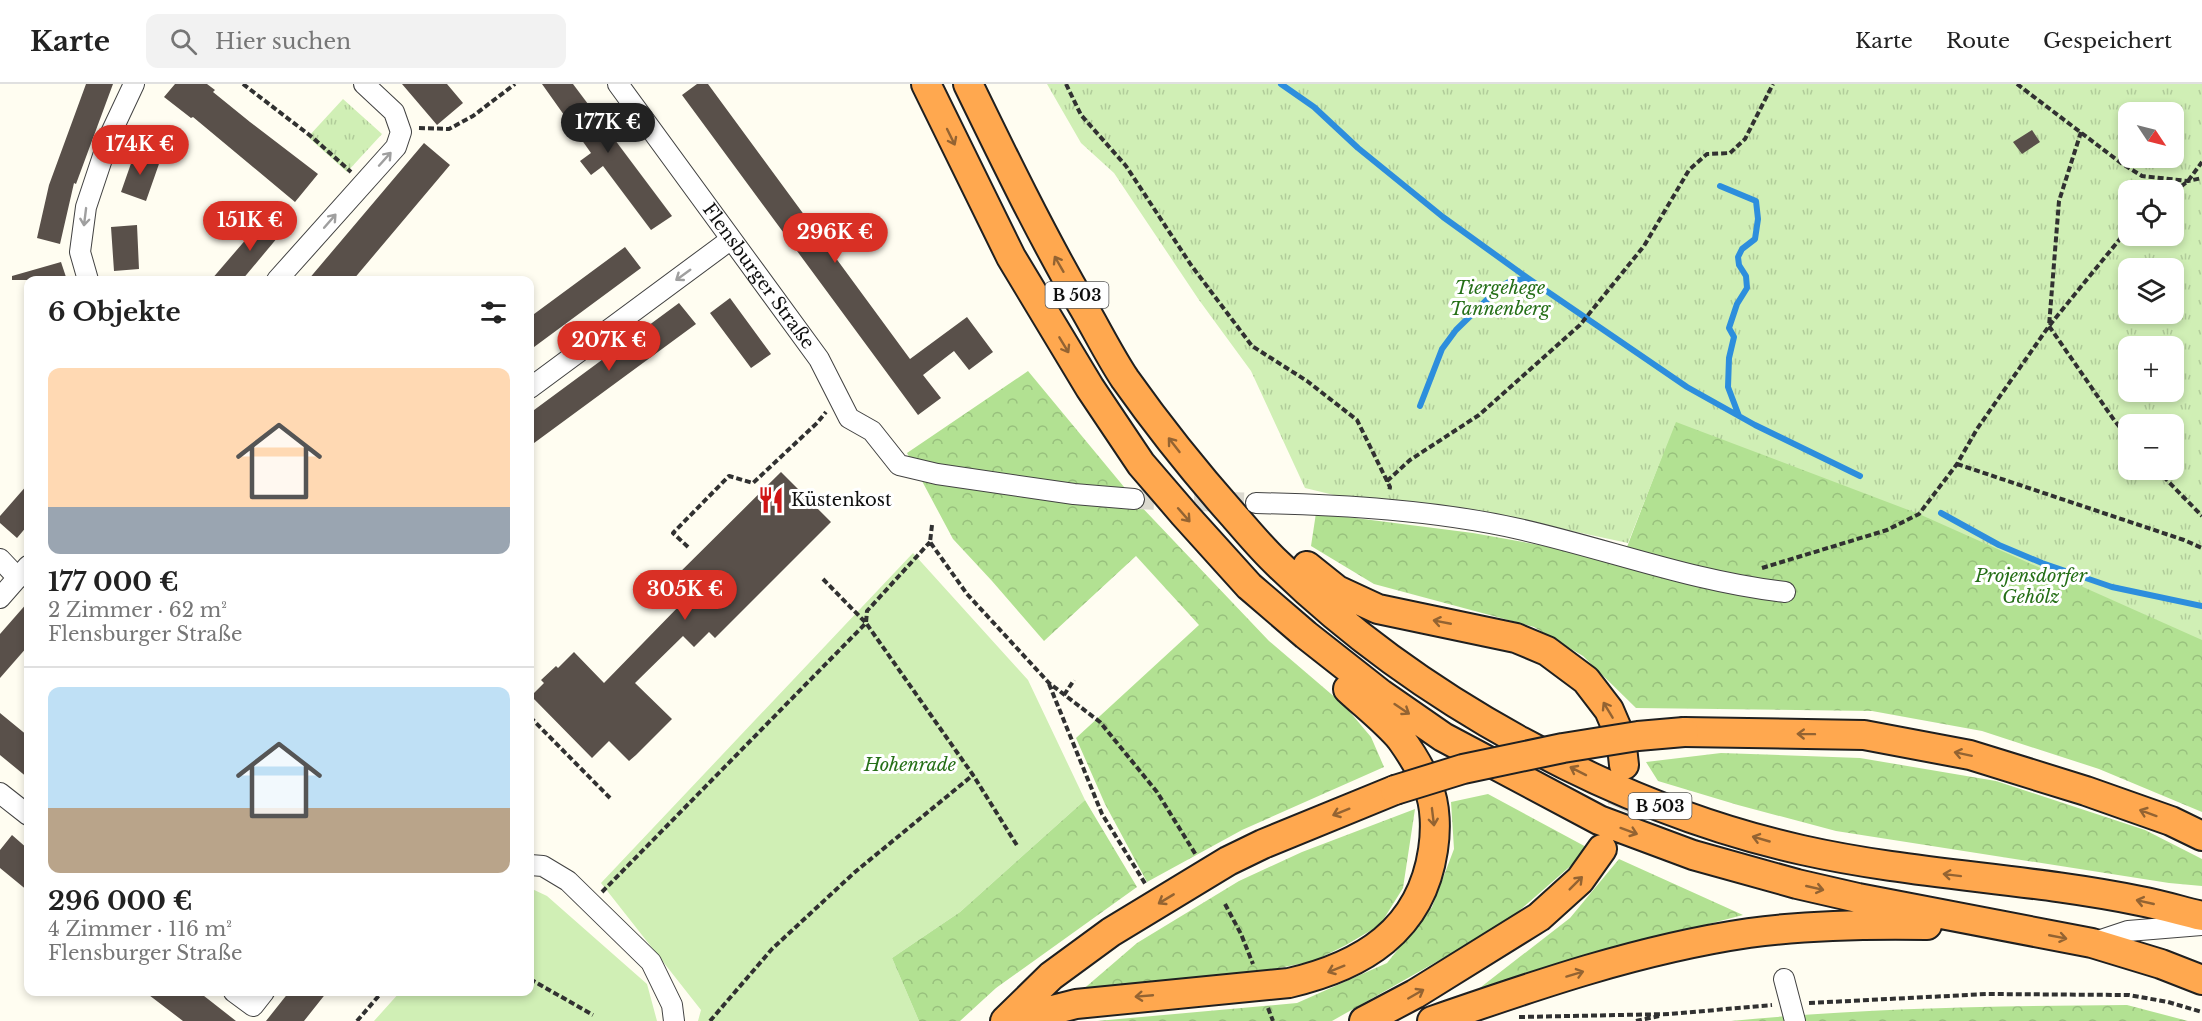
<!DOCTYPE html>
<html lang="de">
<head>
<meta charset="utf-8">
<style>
  :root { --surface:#fff; --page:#f2f2f2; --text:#222; --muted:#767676; --line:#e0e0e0; --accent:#d93025 }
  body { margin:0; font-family:"Libre Baskerville",serif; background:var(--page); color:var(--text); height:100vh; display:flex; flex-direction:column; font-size:22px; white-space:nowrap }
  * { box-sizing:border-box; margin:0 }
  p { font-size:20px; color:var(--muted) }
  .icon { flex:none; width:33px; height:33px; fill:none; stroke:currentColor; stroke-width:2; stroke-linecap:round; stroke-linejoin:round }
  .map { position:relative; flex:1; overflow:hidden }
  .panel { position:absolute; left:24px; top:192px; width:510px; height:720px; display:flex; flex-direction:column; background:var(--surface); border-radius:12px; box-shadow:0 3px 9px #0003 }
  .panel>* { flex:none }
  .needle { width:39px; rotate:125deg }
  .fabs { position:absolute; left:2118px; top:18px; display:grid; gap:12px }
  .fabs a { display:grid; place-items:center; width:66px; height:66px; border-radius:12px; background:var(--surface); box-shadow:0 3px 9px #0003; font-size:30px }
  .price { position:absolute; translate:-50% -51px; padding:0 14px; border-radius:21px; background:var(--accent); color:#fff; font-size:20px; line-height:39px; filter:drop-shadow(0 2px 3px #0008) }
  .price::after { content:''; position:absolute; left:50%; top:36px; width:18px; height:14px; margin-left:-9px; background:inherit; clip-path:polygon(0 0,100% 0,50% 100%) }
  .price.selected { background:#222; color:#fff }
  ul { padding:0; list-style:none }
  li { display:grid; align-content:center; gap:12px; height:318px; padding:0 24px }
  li+li { border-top:2px solid var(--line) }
  li span { display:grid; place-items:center; height:186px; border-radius:12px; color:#555 }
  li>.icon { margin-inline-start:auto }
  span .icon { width:108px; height:108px; fill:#fffc; stroke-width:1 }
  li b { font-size:26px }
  h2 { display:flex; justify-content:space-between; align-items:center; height:72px; padding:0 24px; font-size:26px }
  header { display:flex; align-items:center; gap:36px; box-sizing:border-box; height:84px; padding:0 30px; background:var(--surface); border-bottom:2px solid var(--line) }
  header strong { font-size:28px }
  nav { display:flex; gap:33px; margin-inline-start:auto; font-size:21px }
  .search { width:420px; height:54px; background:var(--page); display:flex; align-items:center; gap:15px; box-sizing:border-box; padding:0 21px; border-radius:12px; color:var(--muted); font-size:22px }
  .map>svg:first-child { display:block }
</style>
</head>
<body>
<header>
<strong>Karte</strong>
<div class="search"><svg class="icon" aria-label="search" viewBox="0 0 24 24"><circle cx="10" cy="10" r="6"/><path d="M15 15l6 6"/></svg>Hier suchen</div>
<nav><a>Karte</a><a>Route</a><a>Gespeichert</a></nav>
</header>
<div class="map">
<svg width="2202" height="937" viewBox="0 0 2202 937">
  <defs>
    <pattern id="forest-crowns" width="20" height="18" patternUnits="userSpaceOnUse" patternTransform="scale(1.5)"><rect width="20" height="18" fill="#b2e192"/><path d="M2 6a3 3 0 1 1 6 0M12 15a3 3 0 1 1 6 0" fill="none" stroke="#98c07d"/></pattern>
    <pattern id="park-tufts" width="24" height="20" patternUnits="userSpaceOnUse" patternTransform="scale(1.5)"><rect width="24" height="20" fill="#d0efb5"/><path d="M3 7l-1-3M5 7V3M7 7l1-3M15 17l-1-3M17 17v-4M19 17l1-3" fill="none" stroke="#b1cc9a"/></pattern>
  </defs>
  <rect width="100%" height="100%" fill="#fffdf1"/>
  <path fill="#d0efb5" d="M913 469 1028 596 1085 716 960 828 892 874 919 937H698L701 926 601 799Z
    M530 804 547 812 647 900 657 937H374L400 908H530Z"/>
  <path fill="url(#forest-crowns)" fill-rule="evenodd" d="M2202 1V728L2099 685 1982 647 1872 627 1636 624 1583 572 1534 543 1374 500 1311 462 1316 429 1473 449 1622 476 1683 317 2122 89 2174 74ZM2128 106H2174V152H2128ZM2128 184H2174V230H2128ZM2128 262H2174V308H2128ZM2128 340H2174V386H2128Z
    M1028 287 1134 415 1269 557 1344 621 1371 653 1384 683 1242 746 1147 798 1105 720 1076 654 1199 541 1136 472 1044 557 992 497 953 455 907 369Z
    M1721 669 1860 674 1996 697 2145 746 2202 775V802L2169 799 1836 747 1738 721 1658 697 1646 678Z
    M1488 710 1590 765 1505 839 1332 937H1097L1297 919 1387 879 1432 823 1454 765 1451 718Z
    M1085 716 1137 803 996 904 960 937H919L892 874 960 828Z
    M1415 725 1403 804 1380 841 1346 861 1314 877 1274 885 1080 908 1137 859 1239 797 1302 768Z
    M1619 775 1743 831 1647 856 1472 910 1570 834Z
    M2127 921 2188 937H1731C1862 924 1995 922 2127 921Z"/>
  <path fill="url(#park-tufts)" fill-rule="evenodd" d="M1047 0H2202V556L1919 430 1676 338 1628 459 1478 427 1334 411 1305 404 1251 287 1199 216 1114 89 1081 59ZM2128 28H2174V74H2128ZM2128 106H2174V152H2128ZM2128 184H2174V230H2128ZM2128 262H2174V308H2128ZM2128 340H2174V386H2128Z
    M343 15 382 50 347 88 308 53Z"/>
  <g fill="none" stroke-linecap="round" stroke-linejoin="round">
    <path stroke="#2d8edd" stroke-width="6" d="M1281 0 1314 23 1358 64 1443 133 1529 195 1687 303 1755 341 1860 392
      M1720 102 1756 117 1758 135 1755 155 1742 165 1738 173 1739 181 1746 192 1747 204 1737 220 1729 244 1734 253 1729 274 1728 303 1739 332
      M1420 322 1442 265 1456 246 1500 203 1512 196 1529 195
      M1941 429 1999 461 2042 479 2112 503 2202 522"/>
  </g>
  <path fill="#59504a" d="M86 0H113L76 100 74 99 60 160 37 154 49 101Z
    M175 0H207L215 6 213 8 250 38 318 90 295 118 193 33 191 34 164 13Z
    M402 0H447L463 19 437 41Z
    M542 0H573L672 132 651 146 603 82 591 91 580 77 591 69Z
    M697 0H708L910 275 967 233 993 268 969 286 954 267 923 291 941 314 918 331 682 11Z
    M2032 46 2040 58 2022 70 2013 58Z
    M424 59 450 81 353 196H308Z
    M135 68 160 77 146 117 121 108Z
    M266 132 283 147 242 196H211Z
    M137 141 139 185 114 187 111 143Z
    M625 163 641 184 530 266V233Z
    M61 178 67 196H12V192Z
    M730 214 771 270 751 284 710 229Z
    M679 219 696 240 530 362V329Z
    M781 388 831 438 715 554 709 548 694 563 683 552 635 599 672 635 636 671 629 677 609 657 592 674 531 612 544 599 541 596 556 582 558 584 574 568 604 599 682 519 665 503Z
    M28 400V441L17 454 0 439V432Z
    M28 518V562L0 594V550Z
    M0 629 28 652V694L0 671Z
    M12 751 28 765V807L0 784V766Z
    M145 908H199L236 937H183Z
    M289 908H327L304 937H266Z"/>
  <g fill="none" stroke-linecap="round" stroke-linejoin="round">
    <path stroke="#dbd9cf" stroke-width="20" stroke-dasharray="20 10" stroke-linecap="butt" d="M1134 415 1256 419"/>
    <path stroke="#dbd9cf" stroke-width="28" stroke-dasharray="28 14" stroke-linecap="butt" d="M1602 763 1622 721 1624 682"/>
    <defs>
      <g id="minor">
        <path id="s1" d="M618 0 819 275 849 334 872 347 899 381 937 390 1074 410 1134 415"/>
        <path d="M88 196 80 168 86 123 110 51 134 0"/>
        <path d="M277 196 396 63 401 48 394 28 364 0"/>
        <path d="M530 304 730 156"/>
        <path d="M1256 419C1344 421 1434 426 1519 445 1608 465 1694 498 1785 508"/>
        <path d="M0 475 18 494"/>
        <path d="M0 514 28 482"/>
        <path d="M0 709 28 731"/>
        <path d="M530 781 543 782 568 797 651 878 672 921 674 937"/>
        <path d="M2092 859 2128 847 2202 841"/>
        <path d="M1784 895 1795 937"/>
        <path d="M234 908 253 922 264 908"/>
      </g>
      <path id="highway" d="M926 0 1011 173 1090 304 1141 380 1184 430 1249 502 1306 551 1381 610 1443 653 1599 736 1693 771 1797 800 1858 814 2092 859 2161 880 2202 896
        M968 0C1004 74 1040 148 1081 219 1096 244 1109 271 1125 295 1159 343 1195 388 1234 432 1248 448 1262 465 1277 479 1415 614 1614 724 1802 766 1913 791 2028 794 2140 817 2161 821 2181 827 2202 832
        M1307 482 1337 506 1378 525 1516 554 1547 567 1586 596 1609 626 1621 654 1624 681
        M1684 648 1864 651 1970 671 2086 707 2171 737 2202 752
        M1005 937 1051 892 1111 848 1228 777 1263 760 1395 706
        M1019 937 1029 932 1076 920 1289 899C1362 882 1421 847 1433 766 1436 747 1436 721 1428 703 1422 687 1411 669 1401 655 1387 638 1364 620 1348 605
        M1364 937 1415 910 1539 833 1580 796 1602 765
        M1432 937C1536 901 1640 865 1749 849 1808 841 1867 840 1927 841"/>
    </defs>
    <use href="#minor" stroke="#424242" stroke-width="22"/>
    <use href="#highway" stroke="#202020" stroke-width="32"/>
    <path stroke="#313131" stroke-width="4" stroke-dasharray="6 3" stroke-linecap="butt" d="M243 0 312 53 351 88
      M1066 0 1081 31 1126 82 1191 181 1252 262 1307 297 1357 336 1390 403 1389 408
      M2017 0 2121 79 2142 92 2188 97 2202 94
      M419 44 449 45 473 32 515 0
      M2081 48 2059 117 2049 242 2114 336 2128 353
      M2174 108 2188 97 2202 78
      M1957 380 2184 456 2202 464
      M2157 386 2202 432
      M1387 397 1410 376 1479 331 1580 241 1644 162 1689 86 1707 70 1730 69 1745 55 1773 0
      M932 441 930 458 967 510 1049 599 1100 638 1157 708 1196 771
      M688 463 673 449 729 392 753 399 817 339 826 328
      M1762 484 1887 446 1919 430 1957 380 1977 345 2049 242 2128 145
      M823 495 866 539 973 691 1018 763
      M1049 600 1102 730 1146 801
      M1064 611 1074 596
      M530 633 610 714
      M602 808 866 539 867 527 930 458
      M1225 820 1241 850 1253 880
      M530 895 593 931
      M1809 919 1987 910 2129 911 2168 918 2202 928
      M1268 924 1273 937
      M1519 933 1670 930 1772 921
      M357 937 382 908
      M710 937 772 865 855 788 973 691
      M1636 937 1659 932"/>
    <use href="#minor" stroke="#fff" stroke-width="20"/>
    <use href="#highway" stroke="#ffa84f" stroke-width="28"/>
    <defs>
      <path id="highway-bridge" d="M1395 706 1463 685 1563 664 1638 652 1684 648"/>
    </defs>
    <use href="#highway-bridge" stroke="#202020" stroke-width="32" stroke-linecap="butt"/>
    <use href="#highway-bridge" stroke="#ffa84f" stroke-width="28"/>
  </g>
  <defs><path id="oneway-shaft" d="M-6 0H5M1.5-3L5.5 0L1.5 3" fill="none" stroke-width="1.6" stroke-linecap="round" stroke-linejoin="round" transform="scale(1.5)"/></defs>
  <g stroke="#936332">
    <use href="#oneway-shaft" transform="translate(951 53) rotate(64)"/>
    <use href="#oneway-shaft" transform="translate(1059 180) rotate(-120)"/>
    <use href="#oneway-shaft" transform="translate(1064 261) rotate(59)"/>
    <use href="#oneway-shaft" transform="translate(1174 361) rotate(-128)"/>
    <use href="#oneway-shaft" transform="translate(1184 431) rotate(49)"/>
    <use href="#oneway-shaft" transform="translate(1442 538) rotate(-169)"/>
    <use href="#oneway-shaft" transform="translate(1402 625) rotate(34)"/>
    <use href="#oneway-shaft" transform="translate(1608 626) rotate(-121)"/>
    <use href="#oneway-shaft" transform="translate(1806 650) rotate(-179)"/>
    <use href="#oneway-shaft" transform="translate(1963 670) rotate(-168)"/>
    <use href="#oneway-shaft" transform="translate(1578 687) rotate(-153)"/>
    <use href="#oneway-shaft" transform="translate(1341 728) rotate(158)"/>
    <use href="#oneway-shaft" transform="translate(2148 729) rotate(-160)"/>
    <use href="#oneway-shaft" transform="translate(1433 733) rotate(83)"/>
    <use href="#oneway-shaft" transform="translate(1629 747) rotate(20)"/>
    <use href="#oneway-shaft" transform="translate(1761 755) rotate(-164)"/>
    <use href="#oneway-shaft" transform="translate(1952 791) rotate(-173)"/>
    <use href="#oneway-shaft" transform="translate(1576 799) rotate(-45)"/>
    <use href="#oneway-shaft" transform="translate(1815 804) rotate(13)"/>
    <use href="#oneway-shaft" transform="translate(1166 815) rotate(149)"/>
    <use href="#oneway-shaft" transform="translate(2145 818) rotate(-167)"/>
    <use href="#oneway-shaft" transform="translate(2058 853) rotate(11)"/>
    <use href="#oneway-shaft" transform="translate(1336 885) rotate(158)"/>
    <use href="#oneway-shaft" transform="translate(1575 890) rotate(-17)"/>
    <use href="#oneway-shaft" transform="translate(1416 910) rotate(-30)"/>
    <use href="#oneway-shaft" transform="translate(1144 912) rotate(175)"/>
  </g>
  <g stroke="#9f9f9f">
    <use href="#oneway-shaft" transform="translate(385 75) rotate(-48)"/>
    <use href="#oneway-shaft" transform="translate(85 133) rotate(97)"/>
    <use href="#oneway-shaft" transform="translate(330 137) rotate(-49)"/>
    <use href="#oneway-shaft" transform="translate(683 191) rotate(144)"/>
  </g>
  <defs>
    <symbol id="restaurant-bare" viewBox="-9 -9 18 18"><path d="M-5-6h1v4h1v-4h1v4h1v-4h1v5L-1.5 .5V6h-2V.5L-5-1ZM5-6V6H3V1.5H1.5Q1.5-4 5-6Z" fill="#d01616" stroke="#fff" stroke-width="2.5" paint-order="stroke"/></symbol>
  </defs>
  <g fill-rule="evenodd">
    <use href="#restaurant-bare" x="752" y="397" width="38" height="38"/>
  </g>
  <g text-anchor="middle" stroke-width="6" stroke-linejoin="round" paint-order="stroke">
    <g fill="#fff" stroke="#575757" stroke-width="1.5">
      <rect x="1045.5" y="198" width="63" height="26" rx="4.5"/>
      <rect x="1628.5" y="709" width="63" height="26" rx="4.5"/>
    </g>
    <g font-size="16" font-weight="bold" fill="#0f0f0f">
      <text x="1077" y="217">B 503</text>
      <text x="1660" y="728">B 503</text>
    </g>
    <g font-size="18" fill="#0f0f0f" stroke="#fff">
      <text dy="6" stroke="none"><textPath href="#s1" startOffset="238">Flensburger Straße</textPath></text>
    </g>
    <g font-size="18" font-style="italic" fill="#256f17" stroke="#fff">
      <text x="1500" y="210">Tiergehege<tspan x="1500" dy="21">Tannenberg</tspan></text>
      <text x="2031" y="498">Projensdorfer<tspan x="2031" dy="21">Gehölz</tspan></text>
      <text x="910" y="687">Hohenrade</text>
    </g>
    <g font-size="18" fill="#0f0f0f" stroke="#fff" text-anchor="start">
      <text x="791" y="422">Küstenkost</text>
    </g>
  </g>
</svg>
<div class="fabs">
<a><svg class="needle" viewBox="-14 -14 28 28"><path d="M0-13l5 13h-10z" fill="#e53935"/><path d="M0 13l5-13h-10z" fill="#767676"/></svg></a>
<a><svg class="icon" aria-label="locate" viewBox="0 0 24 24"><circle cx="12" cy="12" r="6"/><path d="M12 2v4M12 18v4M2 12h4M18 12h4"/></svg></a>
<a><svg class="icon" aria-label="layers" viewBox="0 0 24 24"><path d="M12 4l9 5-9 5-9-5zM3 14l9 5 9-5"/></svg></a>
<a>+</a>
<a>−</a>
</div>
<b class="price selected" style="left:608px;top:70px">177K €</b>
<b class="price" style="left:140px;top:92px">174K €</b>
<b class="price" style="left:250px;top:168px">151K €</b>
<b class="price" style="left:835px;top:180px">296K €</b>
<b class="price" style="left:609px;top:288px">207K €</b>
<b class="price" style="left:685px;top:537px">305K €</b>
<section class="panel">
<h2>6 Objekte<svg class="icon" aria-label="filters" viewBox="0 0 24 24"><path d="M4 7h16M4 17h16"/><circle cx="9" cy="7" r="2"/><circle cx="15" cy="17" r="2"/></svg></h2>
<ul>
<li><span style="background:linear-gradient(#ffd9b3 75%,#9aa5b1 0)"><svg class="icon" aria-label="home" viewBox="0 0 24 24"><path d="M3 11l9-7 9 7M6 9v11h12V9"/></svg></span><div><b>177 000 €</b><p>2 Zimmer · 62 m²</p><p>Flensburger Straße</p></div></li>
<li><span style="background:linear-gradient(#bfe0f5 65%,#b9a48a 0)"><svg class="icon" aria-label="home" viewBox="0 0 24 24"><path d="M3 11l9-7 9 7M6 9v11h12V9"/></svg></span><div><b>296 000 €</b><p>4 Zimmer · 116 m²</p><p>Flensburger Straße</p></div></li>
</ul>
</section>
</div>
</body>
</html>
